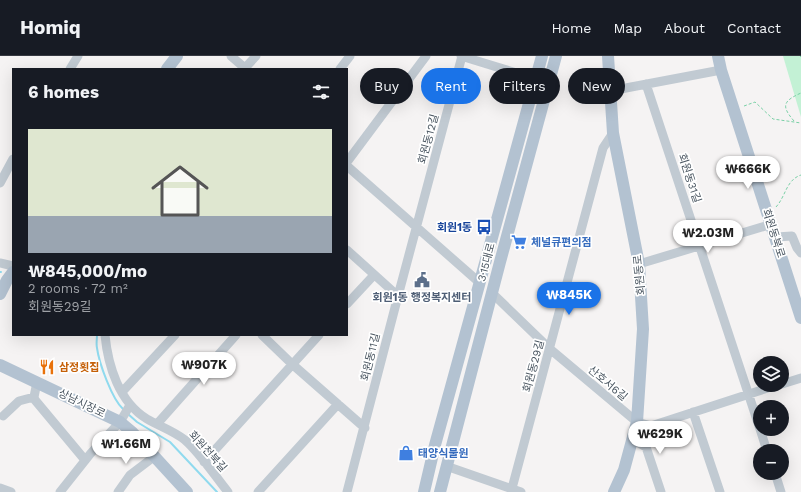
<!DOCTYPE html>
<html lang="en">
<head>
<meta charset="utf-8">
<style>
  :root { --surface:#171b24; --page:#20242c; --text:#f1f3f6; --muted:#9ea1a6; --line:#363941; --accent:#1a73e8 }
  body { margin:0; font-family:"Work Sans","Noto Sans KR",sans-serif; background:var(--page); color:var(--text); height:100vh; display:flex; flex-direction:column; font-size:15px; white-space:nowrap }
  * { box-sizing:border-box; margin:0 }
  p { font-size:13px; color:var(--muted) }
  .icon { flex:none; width:22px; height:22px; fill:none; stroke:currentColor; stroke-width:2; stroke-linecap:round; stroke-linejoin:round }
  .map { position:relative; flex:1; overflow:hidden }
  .sheet { position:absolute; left:12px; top:12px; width:336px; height:268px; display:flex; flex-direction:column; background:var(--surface); border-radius:0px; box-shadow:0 4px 16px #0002 }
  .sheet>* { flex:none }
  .guide { position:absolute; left:360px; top:12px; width:380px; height:36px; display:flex; gap:8px }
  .tools { position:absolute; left:753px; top:300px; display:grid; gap:8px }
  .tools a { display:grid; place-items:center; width:36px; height:36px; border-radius:50%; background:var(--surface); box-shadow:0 4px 16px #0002; font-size:20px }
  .price { position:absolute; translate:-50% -34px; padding:0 9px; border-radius:14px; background:#fff; color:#222; font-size:13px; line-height:26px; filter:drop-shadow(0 1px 2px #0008) }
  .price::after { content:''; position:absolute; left:50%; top:24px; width:12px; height:9px; margin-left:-6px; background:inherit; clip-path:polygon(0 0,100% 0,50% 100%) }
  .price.current { background:var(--accent); color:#fff }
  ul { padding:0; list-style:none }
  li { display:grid; align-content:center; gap:8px; height:212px; padding:0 16px }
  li+li { border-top:1px solid var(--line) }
  li span { display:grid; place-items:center; height:124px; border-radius:0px; color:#555 }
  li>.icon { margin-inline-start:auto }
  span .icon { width:72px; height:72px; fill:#fffc; stroke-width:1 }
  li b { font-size:17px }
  h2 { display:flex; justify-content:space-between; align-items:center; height:48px; padding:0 16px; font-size:17px }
  .chip { padding:0 14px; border-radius:18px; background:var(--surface); box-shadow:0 4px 16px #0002; font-size:14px; line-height:36px }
  .chip.current { background:var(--accent); color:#fff }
  header { display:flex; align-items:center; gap:24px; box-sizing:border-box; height:56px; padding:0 20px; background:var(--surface); border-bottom:1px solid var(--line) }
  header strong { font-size:19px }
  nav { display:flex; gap:22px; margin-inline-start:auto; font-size:14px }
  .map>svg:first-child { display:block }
</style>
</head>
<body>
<header>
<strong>Homiq</strong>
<nav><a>Home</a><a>Map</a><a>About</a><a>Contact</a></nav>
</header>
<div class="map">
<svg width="801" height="436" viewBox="0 0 801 436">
  <rect width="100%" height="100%" fill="#f5f3f3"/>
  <path fill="#c3f1d5" d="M783 0H801V61Z"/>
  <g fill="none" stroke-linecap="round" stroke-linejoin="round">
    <path stroke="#90daee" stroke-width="2" d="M0 216H1
      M97 279C97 283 96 288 97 292 99 307 112 343 123 353
      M128 358 137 366 170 386 217 436"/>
    <path stroke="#7ad0a6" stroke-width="1" stroke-dasharray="3 2" stroke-linecap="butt" d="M800 0 801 1
      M744 50 755 46 773 63 801 67
      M794 65C781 50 783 45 801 37
      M776 151C786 140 786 124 801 119"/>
    <path stroke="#c1cad2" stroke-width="9" d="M231 0 246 13
      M461 0 536 23
      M245 12 256 0
      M70 13 78 0
      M340 13 350 0
      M646 28 760 373
      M610 35 721 14
      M347 106 426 0
      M347 110 480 227
      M0 127 13 103
      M776 181 792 180 797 192 801 197
      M347 194 398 240
      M0 207 13 210
      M639 208 772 168
      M492 237 550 293 637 366 651 370 777 329
      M347 248 374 219
      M105 279C108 310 119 346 147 363 159 370 174 375 185 384 200 397 215 420 228 436
      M262 279 292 308 365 372
      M37 326 34 341 35 344 85 404
      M782 328 801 322
      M122 336 175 279
      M693 356 720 436
      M3 360 19 345 34 341
      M157 368 236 279
      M760 373 767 395
      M632 383 646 391 661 436
      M204 406 319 279
      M446 410 521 436
      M775 417 781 436
      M0 432 11 436
      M60 436 91 397 120 366 130 349
      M118 436 130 419 155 400
      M258 436 338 348
      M347 436 398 240 462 0
      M511 436 603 92 613 77"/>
    <path stroke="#b3c2d1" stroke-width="12" d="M608 0 613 77 639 208 643 273 637 366 624 414 614 436
      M718 0 721 14 801 262
      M167 13 177 0
      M0 238 7 224 13 216
      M0 309 120 366 132 376 187 436
      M424 436 435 389 542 0
      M440 436 500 206 556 0"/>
  </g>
  <defs>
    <symbol id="bus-bare" viewBox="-9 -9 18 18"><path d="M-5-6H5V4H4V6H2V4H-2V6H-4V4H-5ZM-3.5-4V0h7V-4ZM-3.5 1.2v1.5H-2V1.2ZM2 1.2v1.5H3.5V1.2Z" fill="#1a4fb4" stroke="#fff" stroke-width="2.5" paint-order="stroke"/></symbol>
    <symbol id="supermarket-bare" viewBox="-9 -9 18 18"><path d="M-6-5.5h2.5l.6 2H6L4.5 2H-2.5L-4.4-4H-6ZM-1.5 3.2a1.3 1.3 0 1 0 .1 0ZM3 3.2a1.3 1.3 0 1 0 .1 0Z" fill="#3f7fe0" stroke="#fff" stroke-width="2.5" paint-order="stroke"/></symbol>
    <symbol id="civic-bare" viewBox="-9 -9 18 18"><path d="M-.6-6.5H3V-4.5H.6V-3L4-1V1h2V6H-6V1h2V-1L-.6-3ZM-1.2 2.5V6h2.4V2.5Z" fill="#5c6f8a" stroke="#fff" stroke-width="2.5" paint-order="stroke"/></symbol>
    <symbol id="restaurant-bare" viewBox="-9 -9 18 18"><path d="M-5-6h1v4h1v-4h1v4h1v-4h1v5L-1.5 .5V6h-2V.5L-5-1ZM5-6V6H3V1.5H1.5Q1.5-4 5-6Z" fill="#e8710a" stroke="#fff" stroke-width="2.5" paint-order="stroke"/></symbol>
    <symbol id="shop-bare" viewBox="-9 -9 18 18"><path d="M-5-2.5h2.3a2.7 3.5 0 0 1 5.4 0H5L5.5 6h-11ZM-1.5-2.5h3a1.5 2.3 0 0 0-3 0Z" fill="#3f7fe0" stroke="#fff" stroke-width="2.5" paint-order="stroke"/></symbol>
  </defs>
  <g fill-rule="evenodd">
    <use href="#bus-bare" x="473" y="160" width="22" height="22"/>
    <use href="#supermarket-bare" x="508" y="175" width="22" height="22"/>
    <use href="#civic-bare" x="411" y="213" width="22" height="22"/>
    <use href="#restaurant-bare" x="36" y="300" width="22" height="22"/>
    <use href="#shop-bare" x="395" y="386" width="22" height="22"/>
  </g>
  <g text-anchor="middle" stroke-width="3.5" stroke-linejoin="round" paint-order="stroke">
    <g font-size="11" fill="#4a5661" stroke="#fff">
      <text transform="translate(428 83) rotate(-75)" y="4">회원동12길</text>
      <text transform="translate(690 122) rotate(72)" y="4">회원동31길</text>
      <text transform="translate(774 177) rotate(72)" y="4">회원동북로</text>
      <text transform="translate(486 206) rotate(-75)" y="4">3·15대로</text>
      <text transform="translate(639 219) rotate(-96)" y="4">회원동로</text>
      <text transform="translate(370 301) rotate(-76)" y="4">회원동11길</text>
      <text transform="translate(533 310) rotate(-75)" y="4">회원동29길</text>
      <text transform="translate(608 327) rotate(40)" y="4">산호서6길</text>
      <text transform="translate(82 347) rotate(26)" y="4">상남시장로</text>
      <text transform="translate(208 395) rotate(48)" y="4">회원천북길</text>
    </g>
    <g font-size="11" font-weight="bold" fill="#164399" stroke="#fff" text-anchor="end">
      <text x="472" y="175">회원1동</text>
    </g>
    <g font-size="11" font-weight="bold" fill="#366cbe" stroke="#fff" text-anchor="start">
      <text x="531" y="190">체널큐편의점</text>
      <text x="418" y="401">태양식물원</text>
    </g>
    <g font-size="11" font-weight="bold" fill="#4e5e75" stroke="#fff">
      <text x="422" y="245">회원1동 행정복지센터</text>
    </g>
    <g font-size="11" font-weight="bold" fill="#c56008" stroke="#fff" text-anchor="start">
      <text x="59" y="315">삼정횟집</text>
    </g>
  </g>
</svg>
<div class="tools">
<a><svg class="icon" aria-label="layers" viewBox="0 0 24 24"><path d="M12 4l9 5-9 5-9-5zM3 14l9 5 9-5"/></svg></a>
<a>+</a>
<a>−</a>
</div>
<b class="price" style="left:748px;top:134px">₩666K</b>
<b class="price" style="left:708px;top:198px">₩2.03M</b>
<b class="price current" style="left:569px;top:260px">₩845K</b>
<b class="price" style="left:204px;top:330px">₩907K</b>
<b class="price" style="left:660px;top:399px">₩629K</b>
<b class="price" style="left:126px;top:409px">₩1.66M</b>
<div class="guide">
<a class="chip">Buy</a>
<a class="chip current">Rent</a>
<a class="chip">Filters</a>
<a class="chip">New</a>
</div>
<section class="sheet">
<h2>6 homes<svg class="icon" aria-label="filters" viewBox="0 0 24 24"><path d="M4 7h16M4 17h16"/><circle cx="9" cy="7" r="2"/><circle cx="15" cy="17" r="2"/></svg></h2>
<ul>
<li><span style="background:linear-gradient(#dfe7d0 70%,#9aa5b1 0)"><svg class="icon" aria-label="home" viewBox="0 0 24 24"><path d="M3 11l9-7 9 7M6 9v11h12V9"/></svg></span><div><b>₩845,000/mo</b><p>2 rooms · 72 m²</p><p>회원동29길</p></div></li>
</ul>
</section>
</div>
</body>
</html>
